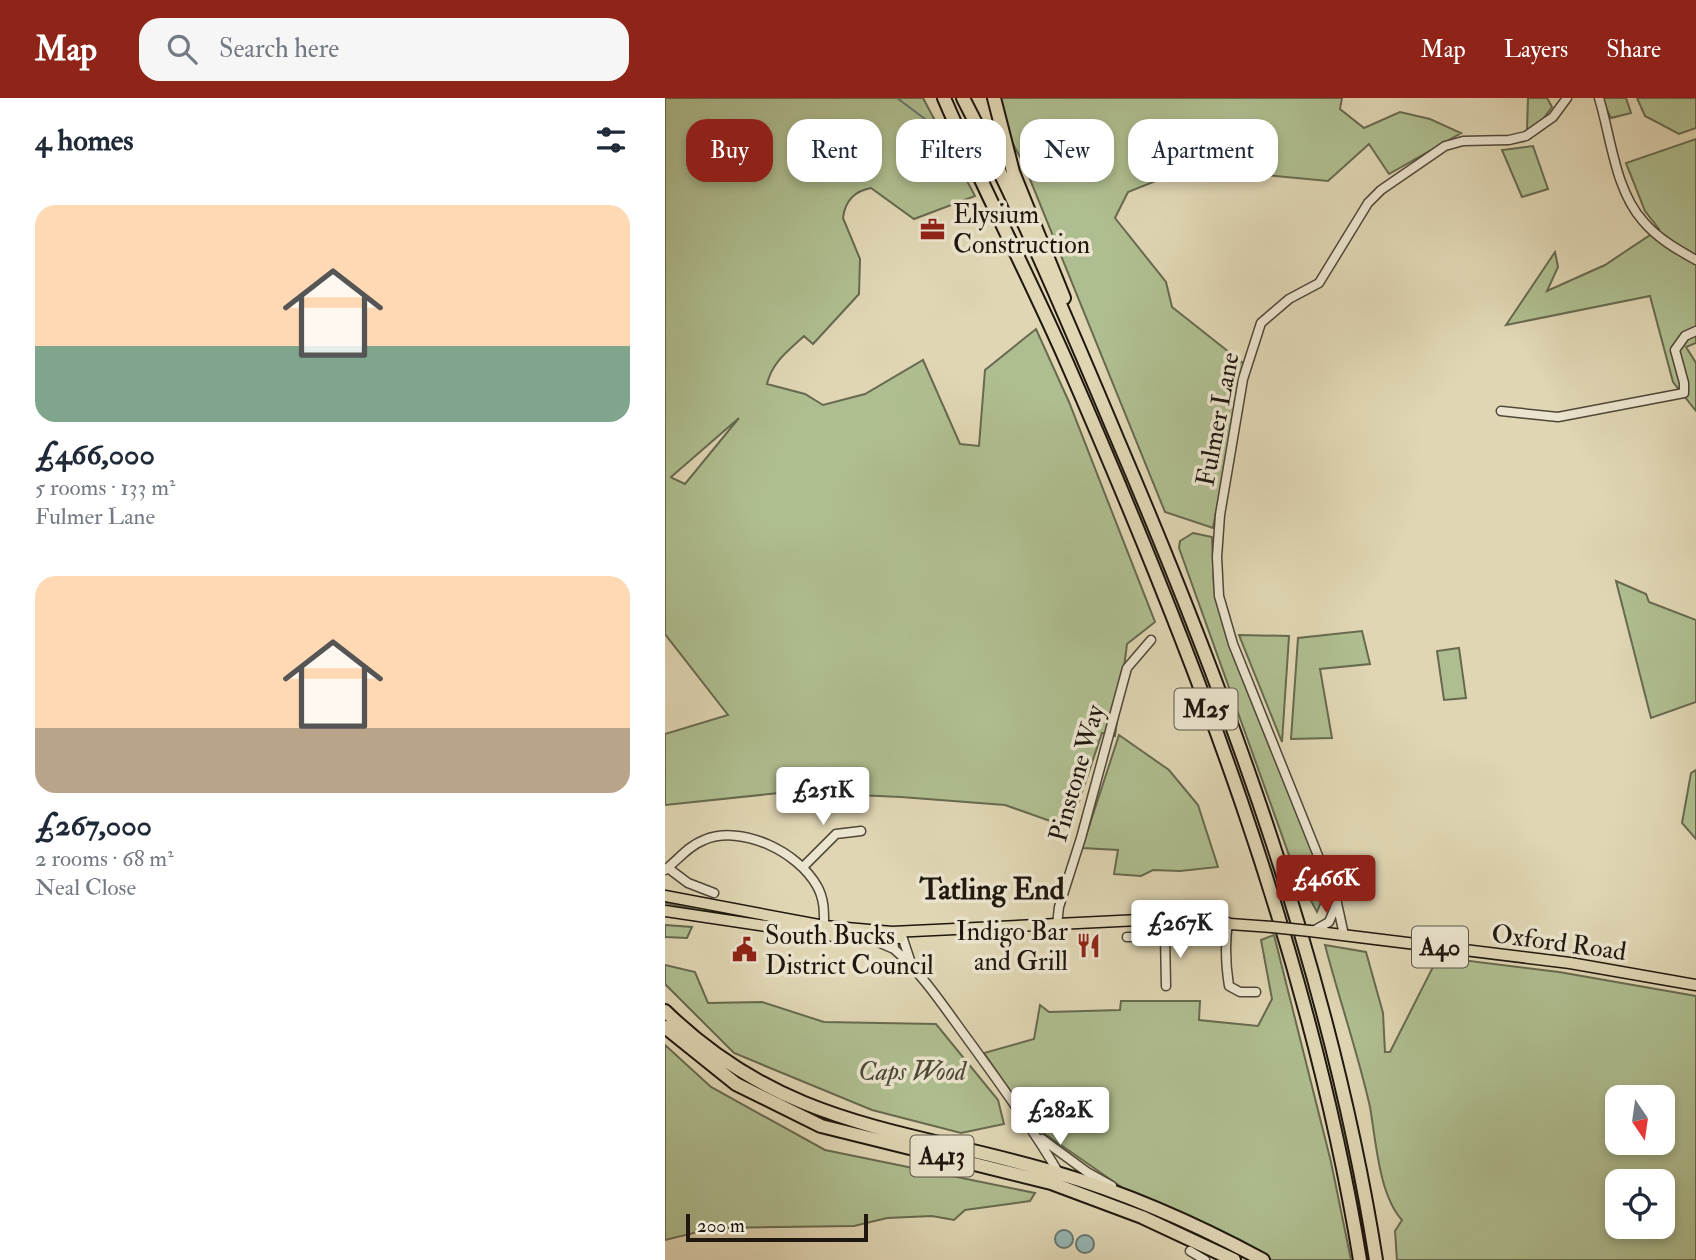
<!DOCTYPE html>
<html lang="en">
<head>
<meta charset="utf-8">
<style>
  :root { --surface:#fff; --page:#f6f6f7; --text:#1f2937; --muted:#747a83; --accent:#8f2418 }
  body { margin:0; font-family:"IM FELL Double Pica",serif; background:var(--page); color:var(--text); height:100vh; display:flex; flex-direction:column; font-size:26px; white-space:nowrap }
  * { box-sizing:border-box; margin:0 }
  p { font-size:23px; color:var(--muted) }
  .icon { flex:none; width:38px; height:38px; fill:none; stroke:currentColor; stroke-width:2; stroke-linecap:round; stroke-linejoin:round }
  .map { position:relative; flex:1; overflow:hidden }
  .sheet { display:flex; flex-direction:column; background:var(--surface); width:665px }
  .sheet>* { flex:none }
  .top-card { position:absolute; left:21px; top:21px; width:665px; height:63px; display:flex; gap:14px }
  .needle { width:46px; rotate:167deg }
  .controls { position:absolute; left:940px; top:987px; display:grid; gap:14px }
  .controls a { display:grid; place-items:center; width:70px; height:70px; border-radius:14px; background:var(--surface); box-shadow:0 4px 10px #0003; font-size:35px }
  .scale { position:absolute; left:21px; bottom:18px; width:182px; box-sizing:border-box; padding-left:7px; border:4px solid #1f170e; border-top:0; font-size:19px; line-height:24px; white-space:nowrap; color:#1f170e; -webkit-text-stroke:5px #ebe4ce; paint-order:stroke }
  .price { position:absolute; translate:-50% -60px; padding:0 16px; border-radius:7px; background:#fff; color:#222; font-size:23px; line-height:46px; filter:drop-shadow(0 2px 4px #0008) }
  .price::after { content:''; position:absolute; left:50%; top:42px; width:21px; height:16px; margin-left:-10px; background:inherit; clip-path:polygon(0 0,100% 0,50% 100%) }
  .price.current { background:var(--accent); color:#fff }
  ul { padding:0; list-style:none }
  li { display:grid; align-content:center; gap:14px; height:371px; padding:0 35px }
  li span { display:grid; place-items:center; height:217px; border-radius:21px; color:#555 }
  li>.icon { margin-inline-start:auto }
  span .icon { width:126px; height:126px; fill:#fffc; stroke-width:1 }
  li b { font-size:30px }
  h2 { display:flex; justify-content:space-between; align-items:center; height:84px; padding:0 35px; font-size:30px }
  .pill { padding:0 24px; border-radius:21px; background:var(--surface); box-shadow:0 4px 10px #0003; font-size:24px; line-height:63px }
  .pill.current { background:var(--accent); color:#fff }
  header { display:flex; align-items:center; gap:42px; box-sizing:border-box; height:98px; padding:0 35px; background:var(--accent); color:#fff }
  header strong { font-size:33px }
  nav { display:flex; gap:38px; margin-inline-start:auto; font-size:24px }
  .search { width:490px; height:63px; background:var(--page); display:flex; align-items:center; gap:18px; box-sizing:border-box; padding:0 24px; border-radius:21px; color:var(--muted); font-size:26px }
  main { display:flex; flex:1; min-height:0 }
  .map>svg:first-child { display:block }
</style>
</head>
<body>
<header>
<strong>Map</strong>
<div class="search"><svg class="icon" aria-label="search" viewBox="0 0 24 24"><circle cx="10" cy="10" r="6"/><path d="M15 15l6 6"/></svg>Search here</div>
<nav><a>Map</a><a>Layers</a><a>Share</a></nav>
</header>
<main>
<section class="sheet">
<h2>4 homes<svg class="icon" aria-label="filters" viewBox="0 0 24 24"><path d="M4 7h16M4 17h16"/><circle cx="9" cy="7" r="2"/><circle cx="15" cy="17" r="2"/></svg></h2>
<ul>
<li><span style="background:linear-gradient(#ffd9b3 65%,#7fa58c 0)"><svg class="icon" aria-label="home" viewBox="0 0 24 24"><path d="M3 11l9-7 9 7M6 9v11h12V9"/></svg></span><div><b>£466,000</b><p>5 rooms · 133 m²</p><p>Fulmer Lane</p></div></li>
<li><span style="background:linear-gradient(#ffd9b3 70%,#b9a48a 0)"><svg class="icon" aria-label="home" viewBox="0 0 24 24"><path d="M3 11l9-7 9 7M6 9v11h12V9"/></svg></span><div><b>£267,000</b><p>2 rooms · 68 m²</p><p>Neal Close</p></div></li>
</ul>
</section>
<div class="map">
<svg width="1031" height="1162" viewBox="0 0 1031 1162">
  <rect width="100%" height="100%" fill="#e0d6b4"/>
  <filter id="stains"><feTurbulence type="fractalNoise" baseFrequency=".00286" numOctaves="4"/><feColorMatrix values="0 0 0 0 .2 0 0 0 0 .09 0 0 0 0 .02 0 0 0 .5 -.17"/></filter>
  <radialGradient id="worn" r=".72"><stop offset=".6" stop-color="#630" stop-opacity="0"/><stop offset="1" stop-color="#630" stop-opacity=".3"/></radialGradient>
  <path fill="#afbe90" stroke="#676a4f" stroke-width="2" fill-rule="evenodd" d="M0 0H258L310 98 249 121 206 90C189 93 180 103 178 120L195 161 194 196 148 246 139 238C123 253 107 264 102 286L140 296 158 307 200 296 258 262 295 346 314 348 320 272 371 231 404 304 490 524 462 546 450 638 437 635 405 730 340 707 236 699 124 694 0 707V636L63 617 0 536ZM74 320 20 386 7 380 6 379Z
    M335 0H677L675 11 699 30 735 14 765 21 796 35 724 76 704 46 663 83 523 70 463 94 450 120 501 184 507 209 579 266 548 430 500 414 358 64 345 41Z
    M863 0H882L887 9 878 21 862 32Z
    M936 0H961L966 15 946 20Z
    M972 0H1031V30L1014 36 980 18Z
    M1031 41V245L1021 249 1031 265V313L1008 284 985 198 841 227 890 154 893 169 882 193 940 167 994 131 980 113 961 65Z
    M868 48 883 91 857 99 837 52Z
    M528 435 547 439 549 489 562 540 662 789 652 814 629 771 514 450 515 443Z
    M951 483 981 496 984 504 1031 522V604L986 620Z
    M697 533 705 566 655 571 667 640 626 641 633 540Z
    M574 537 624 538 617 644Z
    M794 550 801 600 779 602 772 553Z
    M454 637 504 672 533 707 553 769 515 773 488 772 476 778 449 776 453 752 417 750Z
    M1031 672V741L1017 725 1026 675Z
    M8 801 85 818 90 824 0 805Z
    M0 827 27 829 22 840 0 839Z
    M609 837 666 1064 686 1162H605L465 1095 370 1029 319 955 369 941 375 907 384 914 455 912 456 903H535L534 922 593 928 607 901 596 842Z
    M660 847 701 854 718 915 720 954H725L773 859 894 874 1031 898V1162H732L730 1133 737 1122C714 1097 711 1043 705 1009 693 955 674 901 660 847ZM952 999H998V1045H952ZM998 1083V1129H952V1083Z
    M0 867 30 874 43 905 97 904 159 924 271 926 333 1002 339 1026 296 1035 207 1012 69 955 0 886Z
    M0 947 46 989 160 1052 370 1095 365 1103 300 1112 289 1122 267 1118 222 1120 189 1128 49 1130 0 1142Z"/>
  <path fill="#96b7b5" stroke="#667772" stroke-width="2" d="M390 1141a9 9 0 1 1 18 0a9 9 0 1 1-18 0Z
    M411 1146a9 9 0 1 1 18 0a9 9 0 1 1-18 0Z"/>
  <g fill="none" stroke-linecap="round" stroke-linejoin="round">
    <path stroke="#667772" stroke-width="2" d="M232 0 260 21"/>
    <defs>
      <path id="minor" d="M934 0C946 39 950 92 978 123 992 140 1013 152 1031 162
        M836 313 893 319 1019 295V285L1010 252 1020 238 1031 233
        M138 769 171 736 196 733
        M3 770 23 785 49 795
        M0 772C13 762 23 748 39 742 77 726 133 754 152 788 160 802 159 816 159 831
        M563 824C560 844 561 869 564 888L575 894H591
        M392 827 394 809 416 740 462 570 486 542
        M648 833 664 824 672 805
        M236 835 245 862
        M228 837 229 851C258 876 281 912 304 943 336 987 367 1030 395 1077
        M500 837 501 888
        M679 837 672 805 568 546 554 498 552 459 555 417 578 281 596 225 624 201 654 185 703 105 716 92 780 48 798 43 844 42 861 38 888 19 902 0
        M462 839H542
        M206 841 229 851
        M377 1041 422 1074 447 1088
        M525 1153 540 1162"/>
      <path id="major" d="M0 798 159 828 227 834 495 821 607 829
        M0 813 175 839 235 840
        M645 833 905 865 1031 887"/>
      <path id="highway" d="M279 0C317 89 363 176 402 265 528 553 644 851 695 1162
        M298 0C355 110 404 226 452 340 565 604 666 877 711 1162
        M329 0 348 74 399 200
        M0 913C121 1031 241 1030 392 1075 464 1096 533 1127 598 1162
        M0 929 71 986 156 1028 386 1085 477 1119 569 1162"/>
    </defs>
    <use href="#minor" stroke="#4f4738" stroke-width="11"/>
    <use href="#major" stroke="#1f170e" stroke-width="13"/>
    <use href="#highway" stroke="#1f170e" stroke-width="16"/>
    <use href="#minor" stroke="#ebe4ce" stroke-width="8"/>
    <use href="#major" stroke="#e0d6b4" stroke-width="10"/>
    <use href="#highway" stroke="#e0d6b4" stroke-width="12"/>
    <defs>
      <path id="major-bridge" d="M607 829 645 833"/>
    </defs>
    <use href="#major-bridge" stroke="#1f170e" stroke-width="13" stroke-linecap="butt"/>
    <use href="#major-bridge" stroke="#e0d6b4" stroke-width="10"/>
  </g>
  <defs>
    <symbol id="office-bare" viewBox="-9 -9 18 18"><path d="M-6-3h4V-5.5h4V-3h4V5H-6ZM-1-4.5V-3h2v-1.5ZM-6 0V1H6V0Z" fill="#8f2418" stroke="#ebe4ce" stroke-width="2.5" paint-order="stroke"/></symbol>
    <symbol id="restaurant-bare" viewBox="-9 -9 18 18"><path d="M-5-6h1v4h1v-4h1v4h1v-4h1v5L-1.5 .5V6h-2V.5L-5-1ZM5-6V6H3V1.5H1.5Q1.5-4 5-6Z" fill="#8f2418" stroke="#ebe4ce" stroke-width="2.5" paint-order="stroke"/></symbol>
    <symbol id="civic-bare" viewBox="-9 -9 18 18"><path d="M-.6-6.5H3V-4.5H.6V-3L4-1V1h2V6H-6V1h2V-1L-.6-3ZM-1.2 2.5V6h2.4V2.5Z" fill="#8f2418" stroke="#ebe4ce" stroke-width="2.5" paint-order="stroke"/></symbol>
  </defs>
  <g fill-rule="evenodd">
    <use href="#office-bare" x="250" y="114" width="35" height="35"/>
    <use href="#restaurant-bare" x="406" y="830" width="35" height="35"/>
    <use href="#civic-bare" x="62" y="834" width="35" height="35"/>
  </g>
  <g text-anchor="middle" stroke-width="7" stroke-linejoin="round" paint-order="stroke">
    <g fill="#ebe4ce" stroke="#5c5448" stroke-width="2">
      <rect x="509.5" y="590.5" width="63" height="41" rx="5"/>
      <rect x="747" y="828.5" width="56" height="41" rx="5"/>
      <rect x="245.5" y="1037.5" width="63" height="41" rx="5"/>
    </g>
    <g font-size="24" font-weight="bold" fill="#1f170e">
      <text x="541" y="619">M25</text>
      <text x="775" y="857">A40</text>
      <text x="277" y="1066">A413</text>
    </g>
    <g font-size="26" fill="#1f170e" stroke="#ebe4ce" text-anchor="start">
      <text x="288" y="125">Elysium<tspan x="288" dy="30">Construction</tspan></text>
      <text x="403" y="842" text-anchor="end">Indigo Bar<tspan x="403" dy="30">and Grill</tspan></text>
      <text x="100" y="846">South Bucks<tspan x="100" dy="30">District Council</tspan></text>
    </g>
    <g font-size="26" fill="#1f170e" stroke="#ebe4ce">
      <text transform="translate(552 321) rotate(-79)" y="9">Fulmer Lane</text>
      <text transform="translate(411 675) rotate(-74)" y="9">Pinstone Way</text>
      <text transform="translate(894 844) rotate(8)" y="9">Oxford Road</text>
    </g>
    <g font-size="26" font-style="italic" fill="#4a4935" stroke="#ebe4ce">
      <text x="247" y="982">Caps Wood</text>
    </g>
    <g font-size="30" font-weight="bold" fill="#1f170e" stroke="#ebe4ce">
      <text x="327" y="801">Tatling End</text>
    </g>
  </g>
  <rect width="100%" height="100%" filter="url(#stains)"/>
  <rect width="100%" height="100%" fill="url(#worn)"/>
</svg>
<div class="controls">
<a><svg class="needle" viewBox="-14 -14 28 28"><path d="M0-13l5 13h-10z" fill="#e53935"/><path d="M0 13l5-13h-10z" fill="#747a83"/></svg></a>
<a><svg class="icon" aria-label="locate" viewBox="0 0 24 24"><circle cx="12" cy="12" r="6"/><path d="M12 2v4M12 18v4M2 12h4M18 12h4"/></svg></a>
</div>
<div class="scale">200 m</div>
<b class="price" style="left:158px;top:729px">£251K</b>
<b class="price current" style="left:661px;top:817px">£466K</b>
<b class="price" style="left:515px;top:862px">£267K</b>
<b class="price" style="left:395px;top:1049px">£282K</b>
<div class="top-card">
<a class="pill current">Buy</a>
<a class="pill">Rent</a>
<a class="pill">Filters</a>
<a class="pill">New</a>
<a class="pill">Apartment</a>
</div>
</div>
</main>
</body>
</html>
